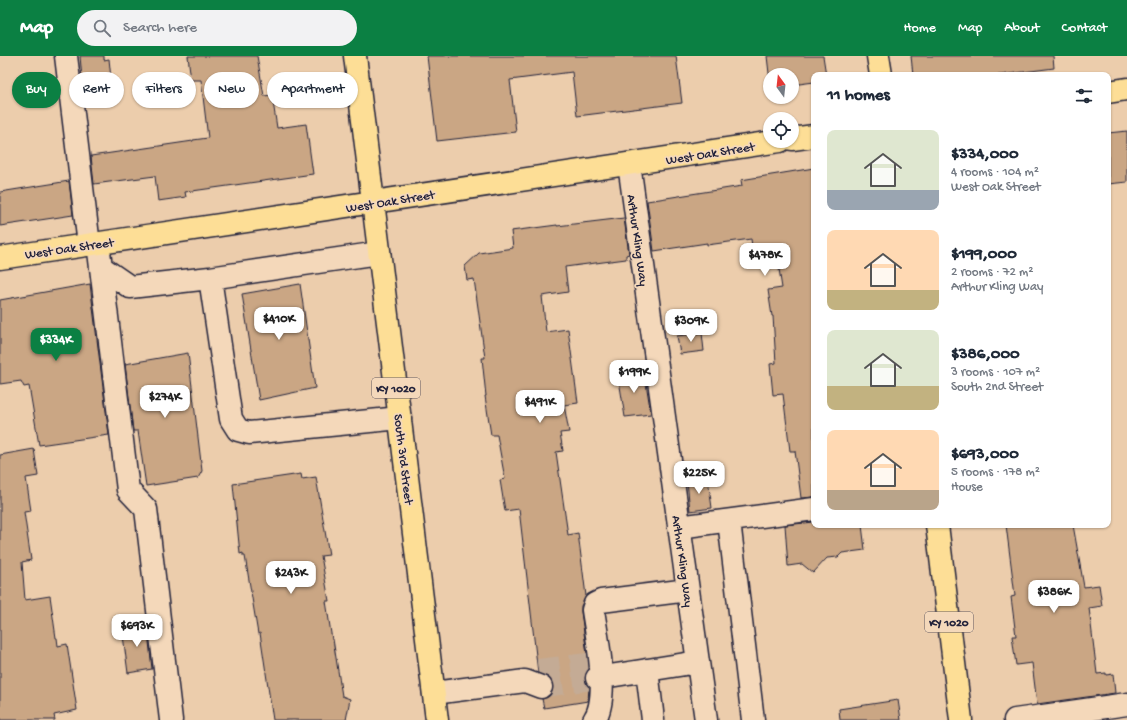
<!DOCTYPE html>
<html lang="en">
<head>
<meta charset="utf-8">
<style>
  :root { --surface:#fff; --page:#f2f2f3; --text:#1f2937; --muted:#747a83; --accent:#0b8043 }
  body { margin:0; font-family:"Gochi Hand",sans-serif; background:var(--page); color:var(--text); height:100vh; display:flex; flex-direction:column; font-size:15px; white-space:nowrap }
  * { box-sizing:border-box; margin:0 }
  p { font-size:13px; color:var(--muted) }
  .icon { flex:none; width:22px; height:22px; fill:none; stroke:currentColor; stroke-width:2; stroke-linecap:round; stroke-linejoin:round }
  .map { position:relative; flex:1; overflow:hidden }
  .panel { position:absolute; left:811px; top:16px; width:300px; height:456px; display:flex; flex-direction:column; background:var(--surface); border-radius:8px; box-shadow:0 1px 3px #0004 }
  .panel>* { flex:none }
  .top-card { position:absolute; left:12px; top:16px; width:380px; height:36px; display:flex; gap:8px }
  .needle { width:26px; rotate:345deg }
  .tools { position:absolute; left:763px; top:12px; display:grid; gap:8px }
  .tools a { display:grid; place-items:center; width:36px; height:36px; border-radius:50%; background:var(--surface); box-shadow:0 1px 3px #0004; font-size:20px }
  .price { position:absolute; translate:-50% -34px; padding:0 9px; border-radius:8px; background:#fff; color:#222; font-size:13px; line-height:26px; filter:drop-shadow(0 1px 2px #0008) }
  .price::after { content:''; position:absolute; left:50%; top:24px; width:12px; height:9px; margin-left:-6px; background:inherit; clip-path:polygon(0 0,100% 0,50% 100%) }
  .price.on { background:var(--accent); color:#fff }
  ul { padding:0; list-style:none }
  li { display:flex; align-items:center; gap:12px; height:100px; padding:0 16px }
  li span { display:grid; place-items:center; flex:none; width:112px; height:80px; border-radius:8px; color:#555 }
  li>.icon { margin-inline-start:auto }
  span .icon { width:48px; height:48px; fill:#fffc; stroke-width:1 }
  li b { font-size:17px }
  h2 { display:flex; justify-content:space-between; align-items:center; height:48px; padding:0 16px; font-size:17px }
  .pill { padding:0 14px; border-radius:18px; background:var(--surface); box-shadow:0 1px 3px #0004; font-size:14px; line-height:36px }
  .pill.on { background:var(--accent); color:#fff }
  header { display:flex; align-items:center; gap:24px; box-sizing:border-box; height:56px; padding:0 20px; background:var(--accent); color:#fff }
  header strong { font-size:19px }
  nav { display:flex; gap:22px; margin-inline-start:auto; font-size:14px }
  .search { width:280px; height:36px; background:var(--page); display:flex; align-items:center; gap:10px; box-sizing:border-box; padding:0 14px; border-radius:22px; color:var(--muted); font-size:15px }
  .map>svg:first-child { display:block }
</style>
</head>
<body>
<header>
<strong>Map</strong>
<div class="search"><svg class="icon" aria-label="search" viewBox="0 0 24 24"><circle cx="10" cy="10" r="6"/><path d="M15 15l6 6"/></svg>Search here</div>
<nav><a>Home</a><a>Map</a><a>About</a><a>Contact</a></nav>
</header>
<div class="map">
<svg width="1127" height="664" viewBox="0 0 1127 664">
  <rect width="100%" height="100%" fill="#eccdac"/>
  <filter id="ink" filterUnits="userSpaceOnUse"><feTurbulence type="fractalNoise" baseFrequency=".025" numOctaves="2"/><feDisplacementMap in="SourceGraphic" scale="8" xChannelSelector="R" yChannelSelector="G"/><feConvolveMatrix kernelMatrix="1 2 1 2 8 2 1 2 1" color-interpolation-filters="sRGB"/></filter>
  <g filter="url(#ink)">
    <path fill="#caa684" stroke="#22223b" d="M80 0H104V4L109 3 113 42 84 45Z
      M188 0H257L264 40 272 39 277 72 306 68 313 118 185 136 186 141 158 145 155 120 94 128 91 100 193 85V84L208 82 201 24H191Z
      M427 0H676L682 47 577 60 572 16 510 24 516 76 437 85Z
      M767 0H823L826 19H814V26L792 29V19H770V26Z
      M911 0H1053L1054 12 1000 19H913Z
      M1127 75V126L1108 128V77Z
      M814 112V441L801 442 795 395H790L783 338 773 339 770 308 776 307 773 260H772L768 234 782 232 776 194 753 198 751 183 707 189V187L654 195 647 145 742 130 741 124Z
      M69 125 73 159 0 170V136Z
      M624 162 629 198 626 199V203L565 211 568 236 542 240 546 276 568 273 578 347 564 349 569 376 560 377 563 395 556 396 568 479 578 477 586 540 581 550V556L589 612 585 618V624L589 631 588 645 544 652 542 643 549 640 553 635V629L550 623 538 617 519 453 505 455 500 424 505 423 497 379H491L485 340H486L482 302H485L474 223 467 224 465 210 479 197 513 192 511 175 557 169V170Z
      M90 228 109 379 39 389 29 330 24 331 21 325 0 328V244Z
      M300 228 315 332 259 344 242 238Z
      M702 277 704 295 680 298 677 280Z
      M188 297 202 415 198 422 146 430 138 375H133L125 308Z
      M644 315 651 358 625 361 618 318Z
      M34 393 38 420 26 422 31 455 24 456 31 504 22 506 25 544 50 540 56 582H57L58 590 67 588 77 654 54 659 55 664H0V399Z
      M301 418 302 423 316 421 329 499 321 500 329 545H326L332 584 333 583 342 640 350 643 346 664H273L260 577 258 578 245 500H243V497L240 498 233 428Z
      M708 423 712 452 690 455 687 425Z
      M814 466V469H862L865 494 842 497 838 501 827 502 813 517 802 508 788 510 785 469Z
      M1006 469H1073L1084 531 1099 529 1102 550 1089 552 1097 618 1106 617V619L1113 618 1115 637 1037 648 1032 607 1016 609 1012 580H1016L1011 541 1015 540Z
      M147 568 152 613 128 617 122 572Z
      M898 644 901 664H840L839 653Z"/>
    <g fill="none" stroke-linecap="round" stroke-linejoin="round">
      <path stroke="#c4ab95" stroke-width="22" stroke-dasharray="22 11" stroke-linecap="butt" d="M538 614 595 607
        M541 631 597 622"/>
      <defs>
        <path id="minor" d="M66 0 89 189
          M629 108 706 664
          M98 187 128 434 146 453 171 664
          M101 211 130 231 210 222 379 197
          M210 222 231 363 238 374 249 377 400 362
          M729 465 753 664
          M679 471 814 453
          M647 614 653 664
          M597 622 698 606
          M434 637 525 625 541 631
          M594 664C610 642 597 582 593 554L595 548 601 545 688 534
          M1015 664 1127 648"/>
        <path id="major" d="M355 0 437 664
          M878 0 881 19
          M1108 36 1127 33
          M792 83 814 80
          M0 202 780 85
          M937 469 961 664"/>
      </defs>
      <use href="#minor" stroke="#22223b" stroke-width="25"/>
      <use href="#major" stroke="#22223b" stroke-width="25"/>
      <use href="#minor" stroke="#f4d8ba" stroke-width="22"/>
      <use href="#major" stroke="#fdde96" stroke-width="22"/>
    </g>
  </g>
  <g text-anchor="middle" stroke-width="3.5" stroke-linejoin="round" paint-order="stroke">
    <g fill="#f4d8ba" stroke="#615961" stroke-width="1">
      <rect x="372" y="322" width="48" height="20" rx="3"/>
      <rect x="925" y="556" width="48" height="20" rx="3"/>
    </g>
    <g font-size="12" font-weight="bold" fill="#22223b">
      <text x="396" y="336">KY 1020</text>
      <text x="949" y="570">KY 1020</text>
    </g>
    <g font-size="13" fill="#22223b" stroke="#f4d8ba">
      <text transform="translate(710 96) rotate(-9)" y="5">West Oak Street</text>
      <text transform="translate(390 144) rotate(-9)" y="5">West Oak Street</text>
      <text transform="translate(639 184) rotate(82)" y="5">Arthur Kling Way</text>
      <text transform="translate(69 191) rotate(-8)" y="5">West Oak Street</text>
      <text transform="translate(405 403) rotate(83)" y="5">South 3rd Street</text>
      <text transform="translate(684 505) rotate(82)" y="5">Arthur Kling Way</text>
    </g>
  </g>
</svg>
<div class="tools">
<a><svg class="needle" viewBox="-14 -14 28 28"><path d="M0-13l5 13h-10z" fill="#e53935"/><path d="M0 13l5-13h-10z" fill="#747a83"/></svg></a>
<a><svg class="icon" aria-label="locate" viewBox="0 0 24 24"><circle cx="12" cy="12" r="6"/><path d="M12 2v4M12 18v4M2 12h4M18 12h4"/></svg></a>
</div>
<b class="price" style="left:765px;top:221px">$478K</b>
<b class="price" style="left:279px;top:285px">$410K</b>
<b class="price" style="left:691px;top:287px">$309K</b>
<b class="price on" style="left:56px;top:306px">$334K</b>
<b class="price" style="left:634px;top:338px">$199K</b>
<b class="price" style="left:165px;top:363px">$274K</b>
<b class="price" style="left:540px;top:368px">$491K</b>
<b class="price" style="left:699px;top:439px">$225K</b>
<b class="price" style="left:291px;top:539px">$243K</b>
<b class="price" style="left:1054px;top:558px">$386K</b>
<b class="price" style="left:137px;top:592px">$693K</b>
<div class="top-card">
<a class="pill on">Buy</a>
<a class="pill">Rent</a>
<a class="pill">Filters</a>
<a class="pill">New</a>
<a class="pill">Apartment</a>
</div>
<section class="panel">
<h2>11 homes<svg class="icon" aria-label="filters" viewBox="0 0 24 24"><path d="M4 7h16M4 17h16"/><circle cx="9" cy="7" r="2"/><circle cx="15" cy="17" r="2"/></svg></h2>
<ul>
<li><span style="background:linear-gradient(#dfe7d0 75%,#9aa5b1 0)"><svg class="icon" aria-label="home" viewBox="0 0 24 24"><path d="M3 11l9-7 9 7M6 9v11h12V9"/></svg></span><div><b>$334,000</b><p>4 rooms · 104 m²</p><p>West Oak Street</p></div></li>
<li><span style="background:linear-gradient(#ffd9b3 75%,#c2b280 0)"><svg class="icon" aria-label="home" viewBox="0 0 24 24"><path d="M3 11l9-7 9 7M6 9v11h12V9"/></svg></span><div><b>$199,000</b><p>2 rooms · 72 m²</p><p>Arthur Kling Way</p></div></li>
<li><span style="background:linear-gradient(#dfe7d0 70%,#c2b280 0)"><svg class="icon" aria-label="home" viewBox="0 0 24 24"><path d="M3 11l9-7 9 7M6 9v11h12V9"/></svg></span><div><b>$386,000</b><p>3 rooms · 107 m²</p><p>South 2nd Street</p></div></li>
<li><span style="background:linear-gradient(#ffd9b3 75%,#b9a48a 0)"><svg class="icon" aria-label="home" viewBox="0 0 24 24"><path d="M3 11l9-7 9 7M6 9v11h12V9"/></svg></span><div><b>$693,000</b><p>5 rooms · 178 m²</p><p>House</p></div></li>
</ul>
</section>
</div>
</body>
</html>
